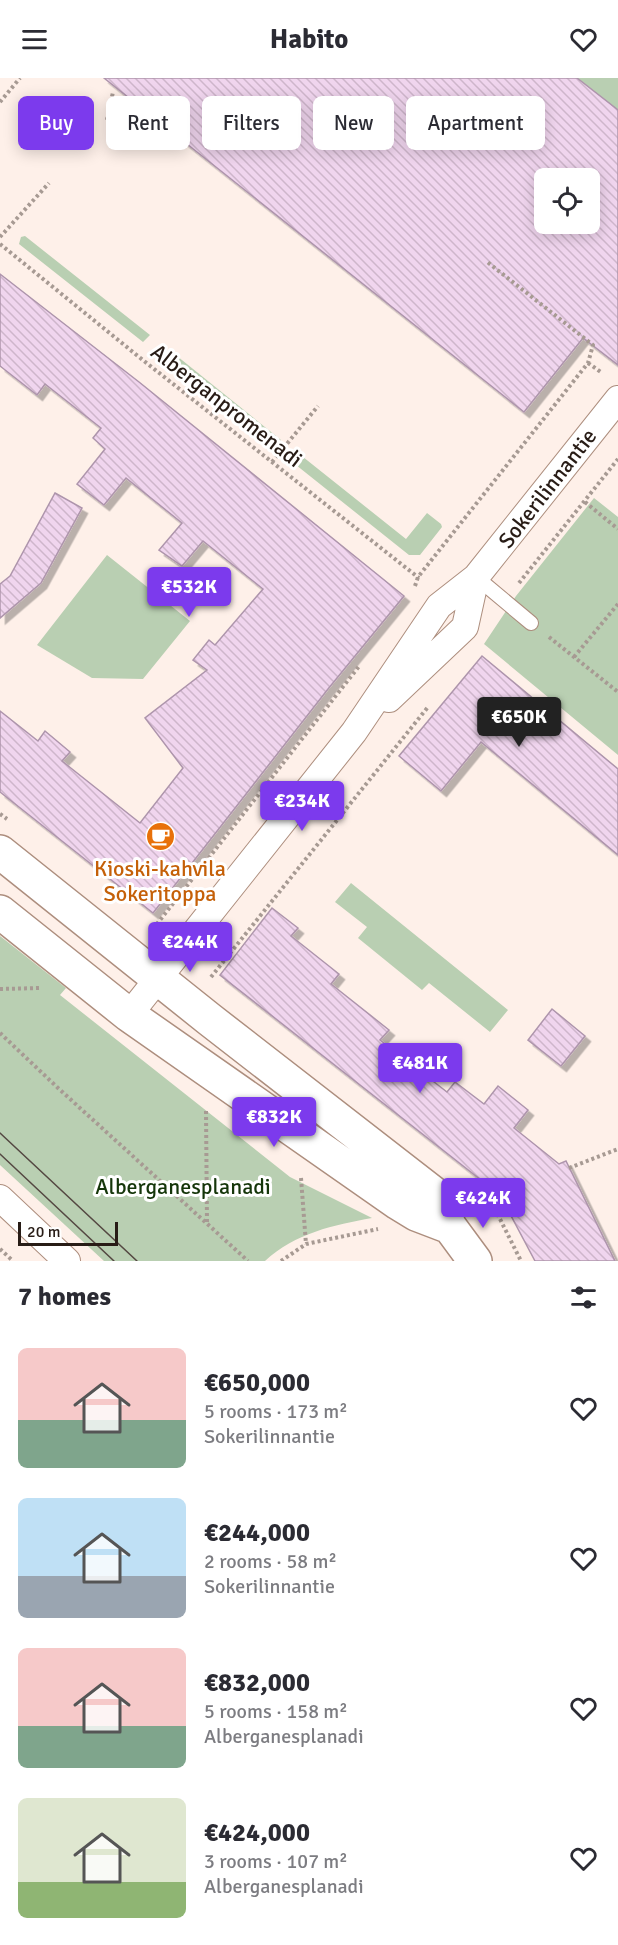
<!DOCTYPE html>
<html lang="en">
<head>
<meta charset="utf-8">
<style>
  :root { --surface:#fff; --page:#f2f2f3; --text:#2b2b33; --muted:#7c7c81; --accent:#7c3aed }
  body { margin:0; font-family:Signika,sans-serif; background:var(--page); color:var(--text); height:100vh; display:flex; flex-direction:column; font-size:22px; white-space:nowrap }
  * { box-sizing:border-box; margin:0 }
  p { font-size:20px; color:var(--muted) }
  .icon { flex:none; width:33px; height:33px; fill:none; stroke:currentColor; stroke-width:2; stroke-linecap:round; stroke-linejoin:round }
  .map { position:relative; height:1183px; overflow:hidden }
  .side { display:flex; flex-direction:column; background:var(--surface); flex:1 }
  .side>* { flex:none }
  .banner { position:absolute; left:18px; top:18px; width:582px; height:54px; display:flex; gap:12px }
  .fabs { position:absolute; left:534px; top:90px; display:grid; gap:12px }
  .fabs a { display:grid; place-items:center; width:66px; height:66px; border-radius:9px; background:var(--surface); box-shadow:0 3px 15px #0003; font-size:30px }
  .scale { position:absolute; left:18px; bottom:15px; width:100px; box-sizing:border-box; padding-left:6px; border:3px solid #281c16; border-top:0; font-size:16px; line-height:21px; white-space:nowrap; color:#281c16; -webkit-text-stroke:4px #fff; paint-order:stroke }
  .price { position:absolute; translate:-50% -51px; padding:0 14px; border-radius:6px; background:var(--accent); color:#fff; font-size:20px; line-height:39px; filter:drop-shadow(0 2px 3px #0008) }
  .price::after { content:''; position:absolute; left:50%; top:36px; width:18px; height:14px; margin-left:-9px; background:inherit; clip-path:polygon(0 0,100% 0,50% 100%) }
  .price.current { background:#222; color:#fff }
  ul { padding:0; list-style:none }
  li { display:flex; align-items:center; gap:18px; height:150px; padding:0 18px }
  li span { display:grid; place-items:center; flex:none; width:168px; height:120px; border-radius:9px; color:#555 }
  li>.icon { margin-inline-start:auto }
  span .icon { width:72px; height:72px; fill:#fffc; stroke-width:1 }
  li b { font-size:26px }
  h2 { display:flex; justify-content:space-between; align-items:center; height:72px; padding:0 18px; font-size:26px }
  .chip { padding:0 21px; border-radius:9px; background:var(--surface); box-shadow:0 3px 15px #0003; font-size:21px; line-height:54px }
  .chip.current { background:var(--accent); color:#fff }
  header { display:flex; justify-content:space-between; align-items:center; height:78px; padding:0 18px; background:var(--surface); font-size:27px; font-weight:700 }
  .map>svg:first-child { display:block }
</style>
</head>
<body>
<header><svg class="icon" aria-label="menu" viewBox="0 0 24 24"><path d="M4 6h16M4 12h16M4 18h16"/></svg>Habito<svg class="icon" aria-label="heart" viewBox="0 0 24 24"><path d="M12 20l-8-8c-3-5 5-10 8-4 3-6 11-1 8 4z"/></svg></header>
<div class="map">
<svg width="618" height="1183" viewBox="0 0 618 1183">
  <defs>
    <pattern id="building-back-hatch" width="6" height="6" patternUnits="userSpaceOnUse" patternTransform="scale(1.5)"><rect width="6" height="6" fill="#f0d5ee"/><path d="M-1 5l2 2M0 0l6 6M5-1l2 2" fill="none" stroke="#ceb6cb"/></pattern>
    <filter id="shadow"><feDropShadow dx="5.5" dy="5.5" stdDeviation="0" flood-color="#0004"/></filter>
  </defs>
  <rect width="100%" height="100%" fill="#fef0e9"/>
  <path fill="#b9cfb2" d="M577 0H618V32Z
    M25 158 150 257 143 264 19 166 21 159Z
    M172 274 281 362 274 370 166 282Z
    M293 371 406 461 427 435 441 446 442 449 420 477H409L286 379Z
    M594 420 618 439V677L484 566 516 518Z
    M107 477 190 543 143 601 92 600 37 567Z
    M351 805 508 932 490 954 429 905 422 912 358 860 367 849 335 824Z
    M0 858 66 910 60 917 290 1099 372 1140C334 1147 295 1155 265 1183H104L0 1087Z"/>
  <path fill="url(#building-back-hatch)" stroke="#ae95ac" stroke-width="1.5" fill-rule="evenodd" filter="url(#shadow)" d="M104 0H577L618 32V287L583 260 524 334ZM544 100H590V146H544Z
    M0 196 139 304 404 518 328 611 153 835 0 714V633L38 663 45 653 70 674 62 683 140 745 183 690 145 640 207 592 193 582 209 562 215 567 263 511 203 463 182 488 159 472 182 445 126 400 104 427 77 406 105 371 93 360 101 350 45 306 37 317 0 288Z
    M55 415 82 430 41 505 0 540V506L10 498Z
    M482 578 618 691V777L481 664 441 713 399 678Z
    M272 830 298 850 291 858 339 896 331 906 389 952 380 962 447 1014 455 1004 484 1026 498 1008 528 1032 514 1050 559 1086 566 1083 615 1183H535L500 1117 220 897Z
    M552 931 585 958 561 988 528 962Z"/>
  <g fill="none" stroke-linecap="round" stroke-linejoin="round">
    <defs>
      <path id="service" d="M476 499 531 545"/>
      <path id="minor" d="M389 621 465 549 476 499
        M129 937 354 654 439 528 476 499 618 321
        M0 1120 67 1183"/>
      <path id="tertiary" d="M0 774 209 941 433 1115 450 1149 475 1183
        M0 834 129 937 398 1125 416 1136 450 1149"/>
    </defs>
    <use href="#service" stroke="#ad8e7e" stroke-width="16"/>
    <use href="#minor" stroke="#ad8e7e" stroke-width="28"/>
    <use href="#tertiary" stroke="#ad8e7e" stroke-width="36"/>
    <path stroke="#a79a93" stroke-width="4" stroke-dasharray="3 3" stroke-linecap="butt" d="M0 24 20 0
      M107 42 113 14
      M0 159 49 105
      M0 166 144 283 419 500
      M588 285 602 295
      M272 384 318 328
      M585 424 618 451
      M519 505 618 381
      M415 508 418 499 588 285 593 267 486 183
      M549 559 618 614
      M574 579 618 526
      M0 736 7 741
      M153 851 360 587
      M211 899 428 629
      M0 911 41 910
      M0 955 58 1010 248 1183
      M206 1033 207 1145
      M569 1090 618 1071
      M301 1100 306 1166
      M471 1112 495 1131 521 1183
      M495 1131 505 1124
      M0 1171 13 1183
      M281 1183 306 1166 378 1151"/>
    <use href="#service" stroke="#fff" stroke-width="14"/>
    <use href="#minor" stroke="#fff" stroke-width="26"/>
    <use href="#tertiary" stroke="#fff" stroke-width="33"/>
    <path stroke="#544842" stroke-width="1.5" d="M0 1055 137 1183
      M0 1076 114 1183"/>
  </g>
  <defs>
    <symbol id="cafe-disc" viewBox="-11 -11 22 22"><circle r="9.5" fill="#e8710a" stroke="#fff"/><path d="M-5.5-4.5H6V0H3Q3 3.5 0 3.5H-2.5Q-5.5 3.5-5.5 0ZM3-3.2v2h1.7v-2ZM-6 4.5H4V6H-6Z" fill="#fff"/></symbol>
  </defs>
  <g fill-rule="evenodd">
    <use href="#cafe-disc" x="144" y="742" width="33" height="33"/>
  </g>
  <g text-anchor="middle" stroke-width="6" stroke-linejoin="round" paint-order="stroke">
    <g font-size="22" fill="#281c16" stroke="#fff">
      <text transform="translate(227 327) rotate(38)" y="8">Alberganpromenadi</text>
      <text transform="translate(547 410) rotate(-52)" y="8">Sokerilinnantie</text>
    </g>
    <g font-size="22" fill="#c56008" stroke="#fff">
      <text x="160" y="798">Kioski-kahvila<tspan x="160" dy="25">Sokeritoppa</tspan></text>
    </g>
    <g font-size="22" fill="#15360a" stroke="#fff">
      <text x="183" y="1116">Alberganesplanadi</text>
    </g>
  </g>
</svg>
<div class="fabs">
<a><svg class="icon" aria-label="locate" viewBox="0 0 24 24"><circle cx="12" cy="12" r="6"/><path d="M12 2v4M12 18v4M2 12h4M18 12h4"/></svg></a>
</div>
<div class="scale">20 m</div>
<b class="price" style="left:189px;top:540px">€532K</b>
<b class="price current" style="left:519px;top:670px">€650K</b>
<b class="price" style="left:302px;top:754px">€234K</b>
<b class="price" style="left:190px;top:895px">€244K</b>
<b class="price" style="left:420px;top:1016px">€481K</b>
<b class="price" style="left:274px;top:1070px">€832K</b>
<b class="price" style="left:483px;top:1151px">€424K</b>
<div class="banner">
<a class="chip current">Buy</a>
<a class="chip">Rent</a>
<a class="chip">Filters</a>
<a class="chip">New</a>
<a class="chip">Apartment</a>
</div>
</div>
<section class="side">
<h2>7 homes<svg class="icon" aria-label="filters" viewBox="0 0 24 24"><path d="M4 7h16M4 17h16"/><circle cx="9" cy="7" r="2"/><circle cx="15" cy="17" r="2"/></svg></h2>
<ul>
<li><span style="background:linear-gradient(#f6c9c9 60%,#7fa58c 0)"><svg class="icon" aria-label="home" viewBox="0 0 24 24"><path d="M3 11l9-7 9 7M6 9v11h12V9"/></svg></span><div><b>€650,000</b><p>5 rooms · 173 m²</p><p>Sokerilinnantie</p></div><svg class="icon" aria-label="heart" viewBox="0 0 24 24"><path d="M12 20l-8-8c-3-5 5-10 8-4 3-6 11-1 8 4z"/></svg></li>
<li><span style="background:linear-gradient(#bfe0f5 65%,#9aa5b1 0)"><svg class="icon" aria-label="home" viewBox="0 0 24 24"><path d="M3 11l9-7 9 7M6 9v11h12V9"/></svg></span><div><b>€244,000</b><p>2 rooms · 58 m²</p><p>Sokerilinnantie</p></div><svg class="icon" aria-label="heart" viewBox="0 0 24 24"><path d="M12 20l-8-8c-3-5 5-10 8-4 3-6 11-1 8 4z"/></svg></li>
<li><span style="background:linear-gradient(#f6c9c9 65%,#7fa58c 0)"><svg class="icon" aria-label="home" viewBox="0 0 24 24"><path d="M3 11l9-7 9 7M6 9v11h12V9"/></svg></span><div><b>€832,000</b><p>5 rooms · 158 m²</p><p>Alberganesplanadi</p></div><svg class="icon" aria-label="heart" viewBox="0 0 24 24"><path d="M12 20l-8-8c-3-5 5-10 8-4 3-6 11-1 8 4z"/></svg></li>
<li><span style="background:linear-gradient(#dfe7d0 70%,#8fb573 0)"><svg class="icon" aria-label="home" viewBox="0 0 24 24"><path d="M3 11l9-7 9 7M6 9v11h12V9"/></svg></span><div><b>€424,000</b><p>3 rooms · 107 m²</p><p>Alberganesplanadi</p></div><svg class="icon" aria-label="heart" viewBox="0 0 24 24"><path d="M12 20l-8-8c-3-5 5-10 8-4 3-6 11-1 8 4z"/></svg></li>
</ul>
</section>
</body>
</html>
